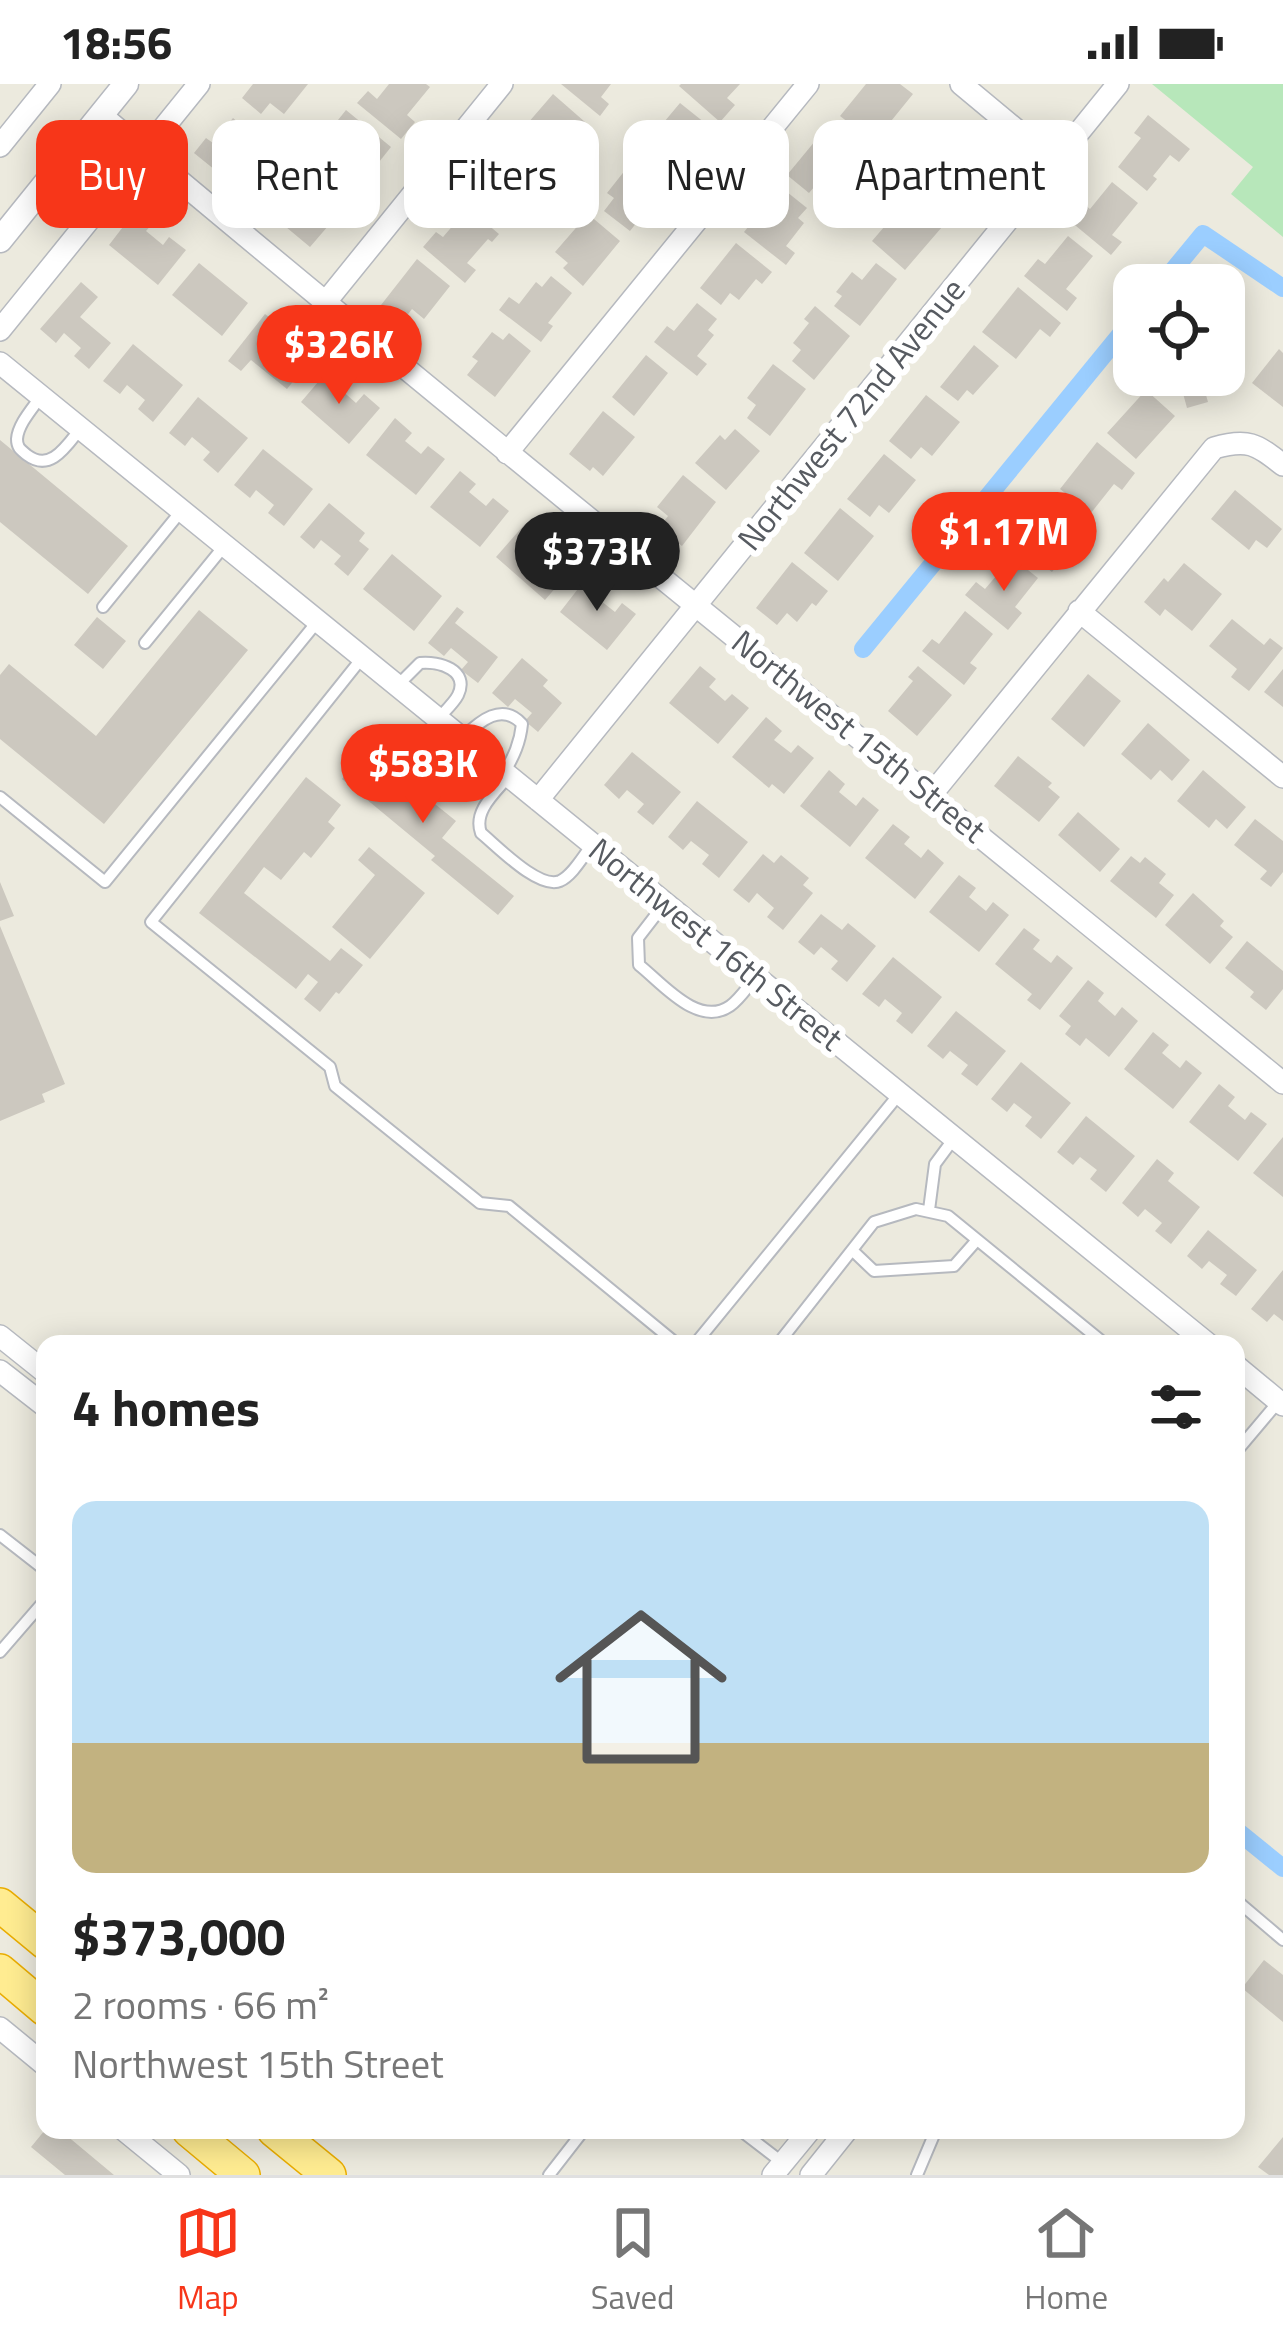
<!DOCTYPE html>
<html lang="en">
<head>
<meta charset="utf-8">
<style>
  :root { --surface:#fff; --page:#f6f6f6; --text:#222; --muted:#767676; --line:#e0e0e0; --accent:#f73619 }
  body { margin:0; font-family:"Titillium Web",sans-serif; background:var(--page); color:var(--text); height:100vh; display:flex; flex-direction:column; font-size:45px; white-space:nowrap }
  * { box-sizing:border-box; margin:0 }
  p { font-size:39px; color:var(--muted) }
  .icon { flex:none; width:66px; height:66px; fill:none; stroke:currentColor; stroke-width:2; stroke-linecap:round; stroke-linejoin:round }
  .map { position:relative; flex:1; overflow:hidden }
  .side { position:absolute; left:36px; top:1251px; width:1209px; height:804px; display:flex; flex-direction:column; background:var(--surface); border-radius:24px; box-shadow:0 6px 30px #0003 }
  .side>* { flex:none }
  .banner { position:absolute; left:36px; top:36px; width:1212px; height:108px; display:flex; gap:24px }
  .tools { position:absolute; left:1113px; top:180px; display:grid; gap:24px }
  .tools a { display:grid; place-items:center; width:132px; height:132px; border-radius:24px; background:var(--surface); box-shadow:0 6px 30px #0003; font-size:60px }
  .price { position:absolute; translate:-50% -102px; padding:0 27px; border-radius:42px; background:var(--accent); color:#fff; font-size:39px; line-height:78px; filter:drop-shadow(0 3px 6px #0008) }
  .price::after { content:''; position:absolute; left:50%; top:72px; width:36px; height:27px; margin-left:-18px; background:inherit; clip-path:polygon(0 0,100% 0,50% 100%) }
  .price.selected { background:#222; color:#fff }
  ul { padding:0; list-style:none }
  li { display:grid; align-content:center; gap:24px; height:636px; padding:0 36px }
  li span { display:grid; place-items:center; height:372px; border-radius:24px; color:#555 }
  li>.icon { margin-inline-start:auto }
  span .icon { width:216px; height:216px; fill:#fffc; stroke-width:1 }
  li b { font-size:51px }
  h2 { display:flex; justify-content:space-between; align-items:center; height:144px; padding:0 36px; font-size:51px }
  .pill { padding:0 42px; border-radius:24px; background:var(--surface); box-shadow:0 6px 30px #0003; font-size:42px; line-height:108px }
  .pill.selected { background:var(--accent); color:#fff }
  .status { display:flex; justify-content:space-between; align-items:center; height:84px; padding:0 60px; background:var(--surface); direction:ltr }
  .status svg { height:33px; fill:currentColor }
  .dock { display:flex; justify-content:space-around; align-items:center; height:168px; border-top:3px solid var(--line); background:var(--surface); font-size:33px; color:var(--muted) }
  .dock a { display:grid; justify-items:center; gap:6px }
  .dock .selected { color:var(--accent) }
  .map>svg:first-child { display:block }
</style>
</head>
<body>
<div class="status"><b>18:56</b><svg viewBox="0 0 49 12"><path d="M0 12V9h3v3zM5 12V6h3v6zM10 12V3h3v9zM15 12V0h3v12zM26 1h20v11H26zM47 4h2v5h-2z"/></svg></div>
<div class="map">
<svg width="1283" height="2091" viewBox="0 0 1283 2091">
  <rect width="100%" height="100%" fill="#eceade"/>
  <path fill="#b7e7ba" d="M1152 0H1283V153L1231 110 1253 83Z"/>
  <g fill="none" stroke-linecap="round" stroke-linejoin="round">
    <path stroke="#9bceff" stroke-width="18" d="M1161 201 1203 150 1283 204
      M863 565 1134 234
      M1236 1746 1283 1784"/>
  </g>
  <path fill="#ccc8bf" d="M253 0H308L284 30 270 19 261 30 242 14Z
    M389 0H426L430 3 407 31 415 38 401 55 357 19 368 7 377 15Z
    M561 0H611L601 13 609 20 600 32Z
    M681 0H740L727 14 735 21 720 38 679 2Z
    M866 0H900L913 10 883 47 871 37 862 49 840 32Z
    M553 10 585 38 559 69 547 59 537 72 515 54Z
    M680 19 710 43 674 88 653 72 659 65 649 56Z
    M346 26 391 63 355 108 328 87 342 70 336 65 347 51 334 41Z
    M1148 31 1190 65 1179 78 1170 71 1153 92 1157 95 1147 107 1118 83 1141 54 1134 49Z
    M233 34 259 56 237 83 246 91 236 103 194 69 206 54 213 59Z
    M825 45 848 64 840 73 849 81 830 104 820 96 809 109 787 91Z
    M962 52 991 75 955 122 929 101 939 88 936 86Z
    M505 64 527 83 514 97 524 105 506 125 499 119 491 127 467 106Z
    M640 81 666 101 630 147 604 127 614 114 607 109 626 85 633 90Z
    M313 90 347 120 310 163 280 138 306 108 301 104Z
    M1112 98 1138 119 1112 151 1122 158 1111 171 1070 137 1084 120 1090 125Z
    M787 108 807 124 798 134 804 139 786 162 795 169 786 181 744 148 757 132 763 137Z
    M909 114 942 143 905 186 872 157Z
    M468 124 499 150 492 158 488 155 467 179 476 186 465 199 423 163 436 148 443 153Z
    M136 126 153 139 146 147 163 161 169 153 186 166 158 201 109 161Z
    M588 130 620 157 583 202 563 184 568 179 555 168Z
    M1068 152 1093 172 1066 205 1077 214 1067 227 1024 192 1038 175 1045 180Z
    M736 159 772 188 762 200 756 195 739 216 730 209 721 221 700 204Z
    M417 175 450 202 424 235 412 225 402 238 381 221Z
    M199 179 248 219 222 252 172 211Z
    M876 179 897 195 860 242 834 222 842 212 836 208 852 188 862 196Z
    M551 192 572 209 548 239 553 242 541 258 499 226 509 213 519 220 536 198 542 203Z
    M81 198 98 213 80 233 111 259 89 285 74 272 81 264 64 249 56 259 40 245Z
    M1018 203 1061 239 1050 253 1040 245 1016 275 982 248Z
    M697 219 717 235 708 246 714 251 697 272 707 280 697 292 654 258 667 242 674 247Z
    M815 222 850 252 814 296 792 277 801 266 793 259 809 239 804 235Z
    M265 230 282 243 275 251 292 265 299 257 315 270 287 305 251 276 241 287 228 277Z
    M492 248 503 256 509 249 531 267 495 313 467 291 478 277 472 273Z
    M1228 256 1241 301 1206 311 1208 318 1187 324 1178 291H1224V257Z
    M133 260 183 301 153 338 138 325 145 316 127 301 120 310 103 297Z
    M974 261 999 282 973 311 967 306 958 317 940 303Z
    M1279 265 1283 269V323L1252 299Z
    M646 271 668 289 634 332 612 313Z
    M773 280 806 305 770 352 747 334 756 321 747 314Z
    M330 284 345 297 339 304 356 319 364 310 380 324 349 360 301 318Z
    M1146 306 1175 332 1136 375 1107 349Z
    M926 311 960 338 932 372 921 363 911 375 889 357Z
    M198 313 248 354 218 389 203 376 210 368 192 353 185 362 169 349Z
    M603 327 635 353 603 392 593 383 590 387 569 370Z
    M395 334 412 349 405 357 421 370 428 362 445 375 416 411 366 371Z
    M735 345 760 367 726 406 695 379 720 351 725 356Z
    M0 356 128 462 88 510 0 438Z
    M1097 358 1135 389 1122 406 1114 400 1091 429 1060 405Z
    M263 365 313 405 284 442 268 429 274 421 256 406 250 414 234 401Z
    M884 370 916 396 889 429 879 421 870 433 847 415Z
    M460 387 476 400 469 408 486 422 493 414 509 427 480 463 430 423Z
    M683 391 716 418 682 462 659 444 668 432 657 423Z
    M1235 406 1282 445 1267 464 1256 456 1249 466 1211 435Z
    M329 419 365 449 359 457 369 465 348 492 334 480 341 472 321 456 314 465 300 453Z
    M1062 422 1088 443 1052 488 1018 461 1046 427 1053 433Z
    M840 424 874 452 838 497 804 469Z
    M525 440 542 454 535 461 553 476 560 468 575 481 545 516 496 473Z
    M392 470 442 512 414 547 363 505Z
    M792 478 828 507 816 522 812 519 797 538 787 529 777 541 756 524Z
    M1018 478 1038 494 1015 523 1022 529 1008 546 965 511 976 498 985 505 1003 484 1009 489Z
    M1184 479 1222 510 1192 547 1165 525 1160 532 1144 518 1164 494 1168 498Z
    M588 492 603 504 596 513 615 528 622 519 636 530 607 566 560 528Z
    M457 523 464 528 455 539 498 573 478 599 461 586 468 578 451 564 444 572 428 559Z
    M199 526 248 566 104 740 0 655V591L9 580 96 652Z
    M965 527 993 550 970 579 977 584 964 601 922 567 932 555 939 560Z
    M97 533 126 557 103 585 74 561Z
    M1232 535 1264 561 1270 554 1283 564 1249 607 1231 593 1237 585 1209 562Z
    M522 574 548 596 543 602 562 619 538 648 525 637 532 629 515 615 508 623 492 609Z
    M700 582 716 595 709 603 725 617 732 610 749 624 718 660 669 619Z
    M918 582 952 611 917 652 888 627 913 597 908 593Z
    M1283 585V623L1264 608Z
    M1088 590 1121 617 1084 663 1051 635Z
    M766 633 782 647 774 656 791 669 798 661 814 674 784 710 772 700 769 704 732 673Z
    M1148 639 1190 676 1172 697 1160 686 1151 696 1121 670Z
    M368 666 456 737 442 754 514 812 498 831 431 776 435 772 342 695Z
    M632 668 681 708 653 741 637 728 644 720 627 706 619 715 604 701Z
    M1018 672 1052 699 1048 703 1060 713 1039 738 994 702Z
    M829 686 845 700 839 708 856 722 863 713 879 726 850 763 800 722Z
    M1203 686 1246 723 1227 745 1216 735 1209 744 1177 717Z
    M306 693 341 721 328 738 335 744 311 774 304 768 281 796 264 783 244 809 330 877 341 864 363 881 339 910 336 908 320 928 304 915 318 898 308 890 296 905 199 829Z
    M697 717 748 758 719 794 702 780 709 771 691 757 683 766 668 753Z
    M1078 728 1120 765 1100 788 1058 751Z
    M1255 735 1283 757V788L1271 803 1260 795 1267 787 1234 761Z
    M893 740 910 753 904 760 921 774 928 765 944 779 915 815 865 774Z
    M369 763 425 809 370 875 332 843 375 791 358 776Z
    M763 770 774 779 781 771 809 794 803 801 813 809 783 846 767 833 774 824 757 809 749 819 733 806Z
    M1131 772 1140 779 1145 773 1166 790 1159 799 1174 811 1156 834 1110 797Z
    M959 791 976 804 969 813 986 827 993 818 1009 831 979 868 929 828Z
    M0 798 14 832 0 837Z
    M1193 809 1224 837 1220 842 1233 853 1210 880 1165 841Z
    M821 830 842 846 848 839 876 862 847 898 831 885 838 877 821 863 814 871 798 858Z
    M0 842 65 1000 42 1010 45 1018 0 1037Z
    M1024 844 1040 856 1033 865 1051 879 1057 871 1073 884 1040 926 1027 916 1032 910 995 880Z
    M1247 857 1283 887V905L1266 926 1250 913 1254 908 1225 884Z
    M893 873 942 913 912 950 896 937 902 929 885 915 879 923 862 910Z
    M1088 896 1104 909 1098 917 1115 932 1122 923 1138 937 1109 973 1086 954 1080 962 1065 950 1071 942 1059 932Z
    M956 927 1006 967 977 1002 961 990 968 981 950 967 943 975 927 962Z
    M1153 948 1169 961 1162 969 1180 984 1186 976 1202 989 1173 1025 1124 985Z
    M1021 978 1071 1019 1041 1055 1025 1042 1032 1033 1014 1019 1007 1028 991 1015Z
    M1219 1000 1235 1013 1228 1022 1245 1036 1251 1028 1267 1040 1238 1077 1189 1038Z
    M1086 1032 1135 1072 1106 1108 1090 1095 1097 1086 1080 1073 1073 1081 1057 1068Z
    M1283 1053V1113L1253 1089Z
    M1157 1075 1174 1089 1168 1097 1200 1123 1171 1160 1155 1147 1162 1139 1145 1125 1138 1133 1122 1119Z
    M1208 1146 1257 1186 1236 1212 1220 1200 1227 1191 1209 1177 1202 1185 1187 1172Z
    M1283 1186V1237L1274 1230 1267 1238 1251 1225Z
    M1264 1876 1283 1891V1938L1242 1904Z
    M45 2046H60L114 2091H65L31 2063Z
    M1283 2053V2091H1269L1258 2083Z"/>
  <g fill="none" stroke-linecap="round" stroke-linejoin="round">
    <defs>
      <path id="service" d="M41 312C33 324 18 340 17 355 17 364 21 366 27 371 51 389 67 361 81 344
        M103 523 182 426
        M145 559 225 461
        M362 574 151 838 330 983 335 1002 480 1119 509 1122 677 1260
        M397 602 420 579C439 577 470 586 458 611 454 619 444 628 438 635
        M463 653C480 637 502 618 522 640 520 659 514 672 504 689
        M509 692C495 709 473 727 481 749 497 762 539 806 560 797 573 791 583 772 592 761
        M0 713 105 798 317 538
        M665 819 638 854 639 881C662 899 698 944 730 922 740 915 748 902 756 893
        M929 1126 935 1080 955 1053
        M852 1166 874 1187 954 1182 977 1156
        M695 1260 900 1009
        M778 1260 874 1138 916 1125 948 1132 1105 1260
        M1236 1368 1279 1317
        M0 1451 45 1486
        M0 1568 45 1516
        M1236 1816 1283 1856
        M740 2046 783 2079
        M549 2091 584 2046
        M917 2091 936 2046"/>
      <path id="minor" d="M961 0 1055 78
        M101 31C491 359 889 677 1283 999
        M0 62 50 0
        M324 220 502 0
        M0 246 199 0
        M0 279 1208 1260
        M507 369 808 0
        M1079 527 1283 693
        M931 711 1214 364C1248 354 1256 360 1283 381
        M538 716 1118 0
        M0 1252 45 1288
        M1236 1282 1283 1321
        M0 1287 45 1322
        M0 1944 45 1981
        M124 2046 179 2091
        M773 2091 810 2046
        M811 2091 847 2046"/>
      <path id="tertiary" d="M0 156 126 0"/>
      <path id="trunk" d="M0 1821 45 1858
        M0 1887 45 1925
        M189 2046 243 2091
        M274 2046 329 2091"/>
    </defs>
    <use href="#service" stroke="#b6b9bf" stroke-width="14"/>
    <use href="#minor" stroke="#b6b9bf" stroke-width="24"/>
    <use href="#tertiary" stroke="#b6b9bf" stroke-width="27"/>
    <use href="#trunk" stroke="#eaad00" stroke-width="36"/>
    <use href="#service" stroke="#fff" stroke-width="10"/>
    <use href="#minor" stroke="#fff" stroke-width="21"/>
    <use href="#tertiary" stroke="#fff" stroke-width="24"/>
    <use href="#trunk" stroke="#ffec91" stroke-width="33"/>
  </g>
  <g text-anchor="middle" stroke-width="12" stroke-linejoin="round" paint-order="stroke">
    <g font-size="33" fill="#575b61" stroke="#fff">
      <text transform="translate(851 330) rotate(-51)" y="12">Northwest 72nd Avenue</text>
      <text transform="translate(859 652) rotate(39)" y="12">Northwest 15th Street</text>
      <text transform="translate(716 860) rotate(39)" y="12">Northwest 16th Street</text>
    </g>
  </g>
</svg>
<div class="tools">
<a><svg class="icon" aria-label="locate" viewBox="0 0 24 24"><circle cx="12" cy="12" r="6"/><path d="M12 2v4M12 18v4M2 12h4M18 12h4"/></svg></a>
</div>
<b class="price" style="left:339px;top:323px">$326K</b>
<b class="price" style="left:1004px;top:510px">$1.17M</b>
<b class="price selected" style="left:597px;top:530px">$373K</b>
<b class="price" style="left:423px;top:742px">$583K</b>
<div class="banner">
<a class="pill selected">Buy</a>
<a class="pill">Rent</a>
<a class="pill">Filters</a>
<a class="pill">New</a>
<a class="pill">Apartment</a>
</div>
<section class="side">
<h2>4 homes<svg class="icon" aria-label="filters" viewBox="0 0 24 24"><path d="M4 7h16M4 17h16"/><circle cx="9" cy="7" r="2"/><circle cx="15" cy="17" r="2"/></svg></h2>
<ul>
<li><span style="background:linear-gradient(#bfe0f5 65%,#c2b280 0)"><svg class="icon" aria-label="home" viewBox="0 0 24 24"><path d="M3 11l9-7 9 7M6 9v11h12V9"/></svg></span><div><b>$373,000</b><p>2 rooms · 66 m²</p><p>Northwest 15th Street</p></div></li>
</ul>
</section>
</div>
<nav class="dock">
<a class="selected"><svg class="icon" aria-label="map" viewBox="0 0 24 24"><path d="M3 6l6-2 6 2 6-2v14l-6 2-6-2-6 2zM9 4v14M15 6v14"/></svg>Map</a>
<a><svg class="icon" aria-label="saved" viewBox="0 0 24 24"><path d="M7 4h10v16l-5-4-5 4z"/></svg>Saved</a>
<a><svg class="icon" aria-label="home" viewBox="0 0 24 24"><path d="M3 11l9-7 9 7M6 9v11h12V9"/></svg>Home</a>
</nav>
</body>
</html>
